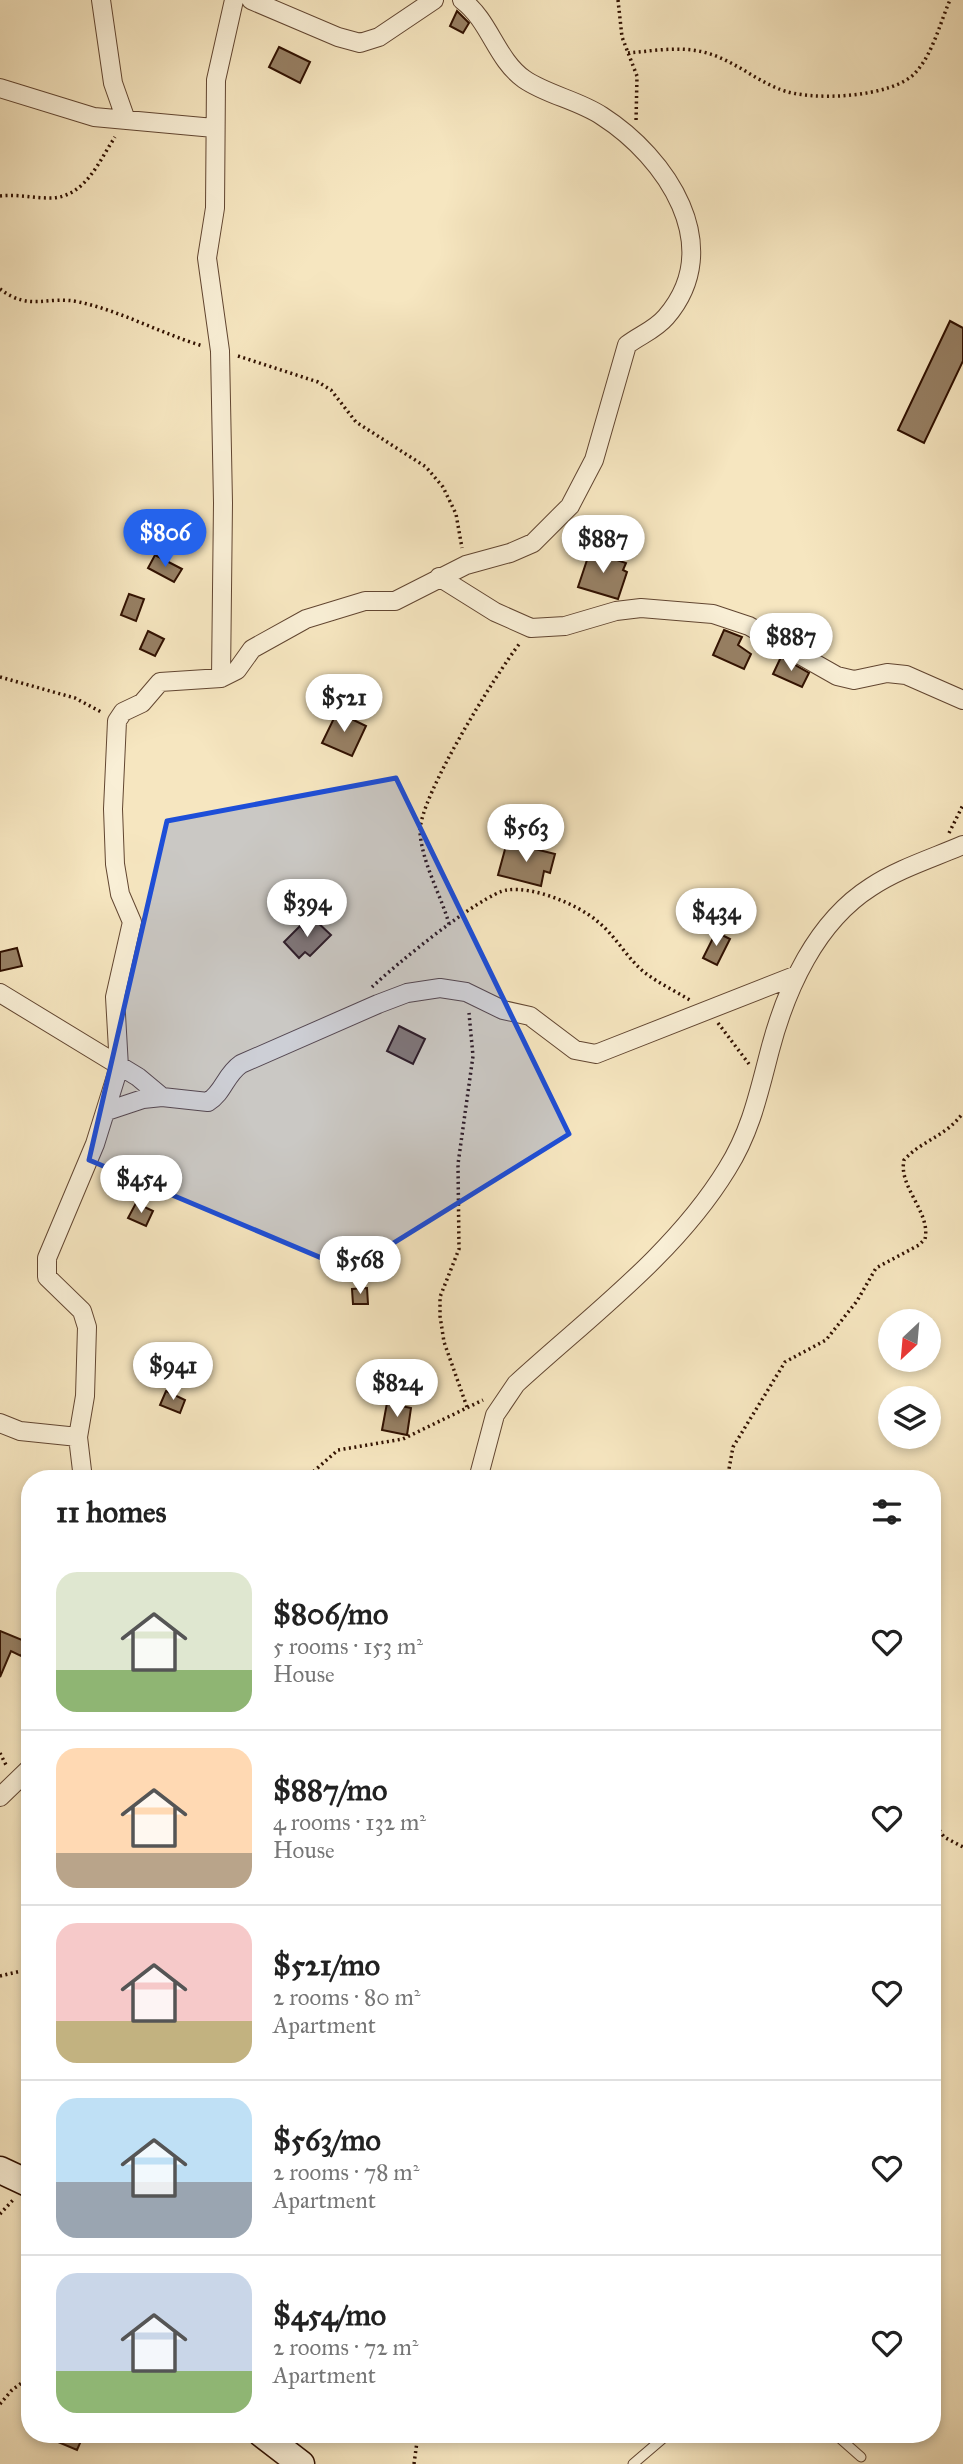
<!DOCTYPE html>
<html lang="en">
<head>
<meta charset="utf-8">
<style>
  :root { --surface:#fff; --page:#f6f6f6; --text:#222; --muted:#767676; --line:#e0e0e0; --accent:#2563eb }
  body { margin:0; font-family:"IM FELL Great Primer",serif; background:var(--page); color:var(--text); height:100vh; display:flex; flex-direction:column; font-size:26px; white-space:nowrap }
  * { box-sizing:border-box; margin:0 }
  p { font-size:23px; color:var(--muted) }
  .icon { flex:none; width:38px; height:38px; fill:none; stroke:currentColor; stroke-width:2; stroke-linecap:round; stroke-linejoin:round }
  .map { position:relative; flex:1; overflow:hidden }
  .panel { position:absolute; left:21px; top:1470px; width:920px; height:973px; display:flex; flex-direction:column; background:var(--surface); border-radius:28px; box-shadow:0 4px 10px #0003 }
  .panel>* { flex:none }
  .needle { width:46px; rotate:206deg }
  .tools { position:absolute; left:878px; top:1309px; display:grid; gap:14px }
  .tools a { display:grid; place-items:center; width:63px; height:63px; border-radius:50%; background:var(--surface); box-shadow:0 4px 10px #0003; font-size:35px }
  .price { position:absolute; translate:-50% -60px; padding:0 16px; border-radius:24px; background:#fff; color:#222; font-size:23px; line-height:46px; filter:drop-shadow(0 2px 4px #0008) }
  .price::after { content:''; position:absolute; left:50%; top:42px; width:21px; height:16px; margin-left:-10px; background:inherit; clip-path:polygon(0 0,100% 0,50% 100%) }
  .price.current { background:var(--accent); color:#fff }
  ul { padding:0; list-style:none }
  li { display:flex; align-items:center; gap:21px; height:175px; padding:0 35px }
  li+li { border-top:2px solid var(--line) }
  li span { display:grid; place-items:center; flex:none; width:196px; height:140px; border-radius:21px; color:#555 }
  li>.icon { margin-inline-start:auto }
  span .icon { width:84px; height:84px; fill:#fffc; stroke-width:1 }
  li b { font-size:30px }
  h2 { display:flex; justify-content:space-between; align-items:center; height:84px; padding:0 35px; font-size:30px }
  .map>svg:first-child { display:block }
</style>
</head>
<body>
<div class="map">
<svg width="963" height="2464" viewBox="0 0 963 2464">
  <rect width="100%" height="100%" fill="#f6e6c0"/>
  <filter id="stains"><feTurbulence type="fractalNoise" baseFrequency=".00286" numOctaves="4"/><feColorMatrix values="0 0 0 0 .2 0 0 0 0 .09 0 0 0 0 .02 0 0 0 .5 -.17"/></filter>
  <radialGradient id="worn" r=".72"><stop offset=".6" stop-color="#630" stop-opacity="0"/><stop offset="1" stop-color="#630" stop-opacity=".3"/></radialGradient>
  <path fill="#978064" stroke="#311101" stroke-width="2" d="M457 11 469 23 463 33 450 26Z
    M279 47 310 62 300 83 269 67Z
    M950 321 963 328V361L924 443 898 430Z
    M590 551 626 563 623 570 627 572 618 599 578 587Z
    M155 555 182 569 174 582 148 568Z
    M129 594 144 599 136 621 121 615Z
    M724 630 742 637 738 645 751 654 744 669 713 655Z
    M148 631 164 639 155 656 140 649Z
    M781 657 809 673 802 687 773 674Z
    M337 712 366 726 352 756 322 743Z
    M507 842 555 854 550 873 544 871 541 886 498 875Z
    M315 920 331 935 310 956 305 952 299 958 284 942 300 926 304 931Z
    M716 932 730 939 717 965 703 958Z
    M17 948 22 966 0 971V952Z
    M399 1026 425 1039 413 1064 387 1051Z
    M136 1203 153 1211 146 1226 128 1218Z
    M367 1288 368 1304H353L352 1289Z
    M166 1391 185 1400 180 1413 160 1405Z
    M387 1403 411 1408 407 1435 382 1430Z
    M0 1631 27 1642 21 1656 11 1651 0 1677Z
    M39 2434H84L77 2450Z"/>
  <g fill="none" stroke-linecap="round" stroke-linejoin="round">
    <defs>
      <path id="lane" d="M835 2434 861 2457
        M633 2464 668 2434"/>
      <path id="street" d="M101 0 113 83 126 120
        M251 0 338 37 360 43 379 37 434 0
        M0 88 94 117 214 128
        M439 577 495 612 531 628 565 626 616 611 641 608 713 614 749 626 837 676 854 680 887 673 906 675 963 700
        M221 678 223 503 220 351 207 258 215 208 216 80 234 0
        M0 993 138 1077 162 1097
        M107 1111 143 1099 162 1097 208 1102C224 1092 225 1075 241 1064L378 1004 407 993 440 988 466 992 503 1010 530 1016 575 1050 596 1054 797 975
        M0 1423 20 1431 78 1437
        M83 1479 78 1437 85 1396 87 1327 82 1311 47 1277V1258L95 1144 119 1067 115 997 132 922 120 894 115 864 113 809 117 721 123 712 142 703 160 682 221 678 237 670 252 649 306 619 365 601H395L466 565 510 553 533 543 570 506 594 460 627 345C640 335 655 330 666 317 727 246 666 157 602 116 578 100 547 95 524 79 496 59 490 21 462 0
        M478 1479 495 1415 516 1384C589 1317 675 1254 727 1169 751 1131 759 1092 770 1050 786 989 816 922 871 887 898 869 933 858 963 845
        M0 1797 30 1768"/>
      <path id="secondary" d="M0 2170 30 2184
        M262 2434 301 2464"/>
    </defs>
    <use href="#lane" stroke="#624631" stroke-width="11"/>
    <use href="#street" stroke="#624631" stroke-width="20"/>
    <use href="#secondary" stroke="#311101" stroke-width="29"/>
    <path stroke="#311101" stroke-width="3.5" stroke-dasharray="2 3.5" stroke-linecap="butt" d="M618 0 622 37 637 76 636 122
      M628 53C652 51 679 46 703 52 732 59 752 78 779 89 809 102 894 98 916 72 933 53 940 23 950 0
      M0 196C17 194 33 198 50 198 85 198 99 161 115 137
      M0 289C30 312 48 295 79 302 121 311 162 334 203 346
      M238 356 318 382 331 390 356 422 426 467 443 487 456 514 462 548
      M0 677 75 698 103 713
      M949 833 963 805
      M449 924C441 895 422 863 420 832 419 797 496 674 520 643
      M372 987C393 967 481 894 507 890 533 886 577 904 597 921 615 935 626 957 644 972 658 983 675 991 690 1000
      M718 1023 749 1064
      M467 1407 444 1342 440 1316V1297L459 1249 458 1164 473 1056 469 1013
      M305 1479 338 1450 403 1439 483 1400
      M733 1479 729 1469 733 1447 785 1362 826 1340 857 1301 876 1268 919 1245 925 1239C931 1212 898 1187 904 1160 922 1140 944 1138 963 1113
      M0 1753 7 1767
      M933 1821 944 1837 963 1847
      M0 1976 30 1969
      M0 2214 13 2200
      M0 2404 12 2390 30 2377
      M414 2464 418 2434"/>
    <use href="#lane" stroke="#f9efd6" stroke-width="9"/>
    <use href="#street" stroke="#f9efd6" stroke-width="18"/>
    <use href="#secondary" stroke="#f9efd6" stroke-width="26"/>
  </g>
  <path fill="#1d4ed8" fill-opacity="0.2" stroke="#1d4ed8" stroke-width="5" stroke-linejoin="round" d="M396 778 569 1134 350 1270 89 1160 167 821Z"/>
  <rect width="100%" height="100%" filter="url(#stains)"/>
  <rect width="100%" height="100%" fill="url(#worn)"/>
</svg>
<div class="tools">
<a><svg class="needle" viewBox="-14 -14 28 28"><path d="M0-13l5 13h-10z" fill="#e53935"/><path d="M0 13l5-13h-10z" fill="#767676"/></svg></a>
<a><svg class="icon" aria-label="layers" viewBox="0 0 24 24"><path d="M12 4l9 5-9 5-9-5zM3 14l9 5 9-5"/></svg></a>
</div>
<b class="price current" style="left:165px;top:569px">$806</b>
<b class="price" style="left:603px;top:575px">$887</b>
<b class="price" style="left:791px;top:673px">$887</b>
<b class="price" style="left:344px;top:734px">$521</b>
<b class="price" style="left:526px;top:864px">$563</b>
<b class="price" style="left:307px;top:939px">$394</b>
<b class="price" style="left:716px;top:948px">$434</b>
<b class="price" style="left:141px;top:1215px">$454</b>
<b class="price" style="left:360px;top:1296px">$568</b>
<b class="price" style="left:173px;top:1402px">$941</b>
<b class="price" style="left:397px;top:1419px">$824</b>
<section class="panel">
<h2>11 homes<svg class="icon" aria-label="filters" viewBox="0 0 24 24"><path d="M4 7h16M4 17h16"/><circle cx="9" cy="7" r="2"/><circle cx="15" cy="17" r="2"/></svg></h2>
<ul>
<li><span style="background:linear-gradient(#dfe7d0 70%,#8fb573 0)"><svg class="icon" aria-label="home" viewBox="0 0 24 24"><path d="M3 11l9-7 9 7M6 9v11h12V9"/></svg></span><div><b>$806/mo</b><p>5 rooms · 153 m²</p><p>House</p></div><svg class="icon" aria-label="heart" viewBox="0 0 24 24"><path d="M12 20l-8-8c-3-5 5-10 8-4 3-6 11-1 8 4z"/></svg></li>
<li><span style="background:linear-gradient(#ffd9b3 75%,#b9a48a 0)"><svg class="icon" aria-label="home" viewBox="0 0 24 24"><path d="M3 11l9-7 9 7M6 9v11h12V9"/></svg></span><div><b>$887/mo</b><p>4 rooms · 132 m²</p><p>House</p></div><svg class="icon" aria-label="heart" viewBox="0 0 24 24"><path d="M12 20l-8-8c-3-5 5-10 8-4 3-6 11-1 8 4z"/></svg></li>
<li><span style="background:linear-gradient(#f6c9c9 70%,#c2b280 0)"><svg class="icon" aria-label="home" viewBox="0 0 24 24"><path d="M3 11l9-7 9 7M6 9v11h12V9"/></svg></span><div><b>$521/mo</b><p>2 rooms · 80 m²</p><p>Apartment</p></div><svg class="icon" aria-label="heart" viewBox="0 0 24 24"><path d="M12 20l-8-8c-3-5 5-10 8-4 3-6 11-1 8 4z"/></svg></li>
<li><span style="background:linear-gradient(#bfe0f5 60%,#9aa5b1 0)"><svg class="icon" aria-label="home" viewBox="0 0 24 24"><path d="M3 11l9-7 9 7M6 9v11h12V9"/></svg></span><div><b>$563/mo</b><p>2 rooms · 78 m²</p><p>Apartment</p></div><svg class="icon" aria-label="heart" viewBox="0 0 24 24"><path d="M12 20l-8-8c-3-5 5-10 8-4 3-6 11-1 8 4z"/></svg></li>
<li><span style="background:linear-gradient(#c9d6e8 70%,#8fb573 0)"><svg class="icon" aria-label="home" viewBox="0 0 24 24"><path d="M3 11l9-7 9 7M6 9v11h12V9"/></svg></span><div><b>$454/mo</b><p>2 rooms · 72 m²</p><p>Apartment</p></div><svg class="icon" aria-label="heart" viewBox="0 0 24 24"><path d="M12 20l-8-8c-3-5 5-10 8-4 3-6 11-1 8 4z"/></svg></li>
</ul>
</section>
</div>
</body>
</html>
